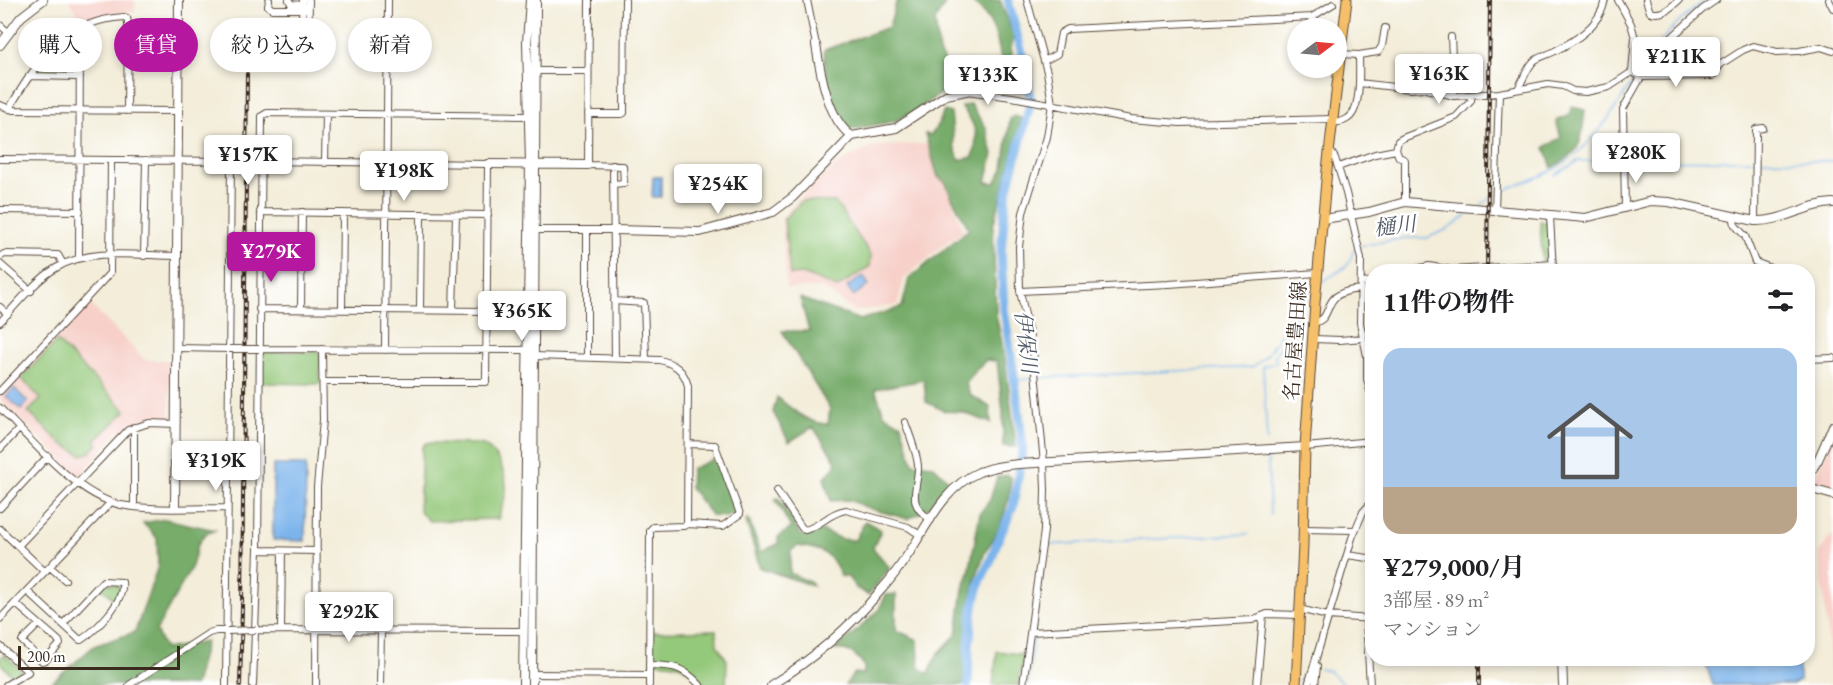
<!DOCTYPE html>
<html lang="ja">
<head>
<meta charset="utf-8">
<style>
  :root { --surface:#fff; --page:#f6f6f6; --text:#202124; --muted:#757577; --accent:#b5179e }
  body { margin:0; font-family:"EB Garamond","Noto Serif JP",serif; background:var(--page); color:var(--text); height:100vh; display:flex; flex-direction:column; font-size:22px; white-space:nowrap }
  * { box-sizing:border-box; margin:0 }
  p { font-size:20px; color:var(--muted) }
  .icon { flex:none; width:33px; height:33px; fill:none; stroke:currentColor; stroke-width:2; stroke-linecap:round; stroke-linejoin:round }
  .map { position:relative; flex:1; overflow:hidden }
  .drawer { position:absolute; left:1365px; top:264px; width:450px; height:402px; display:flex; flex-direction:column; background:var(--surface); border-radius:24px; box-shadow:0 3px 9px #0003 }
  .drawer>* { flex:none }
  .top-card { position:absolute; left:18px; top:18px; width:570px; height:54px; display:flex; gap:12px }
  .needle { width:39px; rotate:74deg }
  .fabs { position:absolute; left:1287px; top:18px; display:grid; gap:12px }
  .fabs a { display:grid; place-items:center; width:60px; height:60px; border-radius:50%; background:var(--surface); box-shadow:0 3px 9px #0003; font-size:30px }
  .scale { position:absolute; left:18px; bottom:15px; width:162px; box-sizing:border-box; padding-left:6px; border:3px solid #3b2a1e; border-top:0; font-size:16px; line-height:21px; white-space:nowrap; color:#3b2a1e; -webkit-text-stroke:4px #fff; paint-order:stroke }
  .price { position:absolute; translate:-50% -51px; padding:0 14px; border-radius:6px; background:#fff; color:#222; font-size:20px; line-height:39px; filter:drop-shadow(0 2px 3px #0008) }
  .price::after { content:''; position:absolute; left:50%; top:36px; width:18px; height:14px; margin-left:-9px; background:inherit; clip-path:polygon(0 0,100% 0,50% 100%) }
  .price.active { background:var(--accent); color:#fff }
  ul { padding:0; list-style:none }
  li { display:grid; align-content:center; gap:12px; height:318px; padding:0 18px }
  li span { display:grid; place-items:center; height:186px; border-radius:18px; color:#555 }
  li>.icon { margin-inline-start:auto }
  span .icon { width:108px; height:108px; fill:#fffc; stroke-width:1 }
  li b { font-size:26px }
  h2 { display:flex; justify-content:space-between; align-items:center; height:72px; padding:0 18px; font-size:26px }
  .tag { padding:0 21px; border-radius:27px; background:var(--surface); box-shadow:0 3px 9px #0003; font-size:21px; line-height:54px }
  .tag.active { background:var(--accent); color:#fff }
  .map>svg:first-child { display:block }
</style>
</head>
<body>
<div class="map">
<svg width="1833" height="685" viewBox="0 0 1833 685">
  <rect width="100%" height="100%" fill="#fff"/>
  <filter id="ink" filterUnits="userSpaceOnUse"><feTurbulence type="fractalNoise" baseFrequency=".0167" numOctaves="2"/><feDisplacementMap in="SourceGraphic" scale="12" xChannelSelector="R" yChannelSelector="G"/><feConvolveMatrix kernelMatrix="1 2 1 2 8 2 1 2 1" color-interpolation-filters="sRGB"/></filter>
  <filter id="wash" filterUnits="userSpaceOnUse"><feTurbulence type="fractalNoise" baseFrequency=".008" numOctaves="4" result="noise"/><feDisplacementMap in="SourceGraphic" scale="24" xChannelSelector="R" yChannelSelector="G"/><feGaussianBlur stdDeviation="1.35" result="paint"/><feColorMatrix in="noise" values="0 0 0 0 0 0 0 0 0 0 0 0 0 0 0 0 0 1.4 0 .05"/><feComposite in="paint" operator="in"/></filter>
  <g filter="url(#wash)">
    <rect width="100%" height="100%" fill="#f3edd9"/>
    <path fill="#f7d0c9" d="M69 0H135V12L117 13 83 23Z
      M927 144 937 177 946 183 963 232 945 243 904 279 897 305 854 311 823 288H786L782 218 799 199 836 164 874 146Z
      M88 302 145 360H170V421L147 422 132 425 118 433 79 477 0 400V395Z
      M1833 437V493L1812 486Z
      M1833 534V685L1819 552Z"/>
    <path fill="#94c87a" stroke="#68794c" stroke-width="1.5" d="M75 35 79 37V72L76 73H40L37 71 49 54Z
      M802 201 835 202 871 255 870 266 837 288 803 274 790 275 784 219Z
      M1540 221 1548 223 1552 271H1543Z
      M57 341 126 411 95 441 98 444 89 453 82 455 61 443 28 412 41 399 21 378Z
      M261 352H320V384L260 383Z
      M426 443 481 444C497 450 507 474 506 491 505 501 501 510 498 519L429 521 419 510 422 448Z
      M105 583 118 585 120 588 116 601 101 587Z
      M716 630 717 645 727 660 726 685H705C685 664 680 663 652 662V632Z
      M997 651 1024 655 1018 685H993Z
      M4 654 24 673 14 677 0 663V659Z"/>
    <path fill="#77ac6a" stroke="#596b44" stroke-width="1.5" d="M897 0H947L935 21 939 53 951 73 950 86 920 108 895 121 850 130 827 90 824 50 889 27Z
      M969 0H1000L1014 36 1011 48 1018 90H1010L1005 84C999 52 1000 19 969 0Z
      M970 104 986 128 993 154 986 182 995 183 1003 169 1010 119 1014 116 1021 118 1020 129 993 226 996 314 1005 359 1016 447 1003 446V412L997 361 986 360 973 373 966 384 970 395 990 407 991 423 961 412 945 411 926 402 924 380 875 389 884 414 901 424 913 463 933 465 949 481 934 505 908 519 871 509 849 500 831 501 824 478 833 469 836 461 813 427 789 442 773 412 777 397C793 410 808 424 828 424L830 409 782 331H809L800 298 860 320 902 307 909 279 969 229 951 196 946 183 938 177 925 134 931 135 937 127 944 111 951 113 954 146 959 160 973 157C979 137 976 123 961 107Z
      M1572 107 1585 110C1580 145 1584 149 1552 168L1545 147 1561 138 1556 121 1568 116Z
      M718 457 735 513 726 517 712 516 690 488 691 469Z
      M1007 475 1011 478 1009 498 999 529 985 552 976 577 971 601 966 643 964 685H845L855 673 864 674V665C855 654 849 648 835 650L878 611 886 595 896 594V630L918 640 919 667 928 674 938 654 957 634 963 589 969 573 980 513 990 500 997 477Z
      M779 498 800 534 805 536 823 531 841 539 855 540 865 521 881 530 873 548 890 568 868 595 856 588 848 577 840 576C834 553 818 548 797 546L791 551 790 573 812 583 813 586 760 568 746 521 748 518 761 552 778 544V537L791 528 775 499Z
      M165 519 215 530 204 535 198 544 192 566 156 631 165 649 206 642 195 685H49L94 646 135 632 158 566 157 538 143 523Z"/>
    <path fill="#7bb4ec" stroke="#5b6f85" stroke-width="1.5" d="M653 177H661V197H652Z
      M863 276 869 285 853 296 847 287Z
      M14 388 28 402 21 410 6 396Z
      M273 465H306L305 541 273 540Z
      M1704 659H1799V681L1793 685H1713Z"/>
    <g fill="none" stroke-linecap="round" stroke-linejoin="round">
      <path stroke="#7bb4ec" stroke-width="1.5" d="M1637 73C1655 44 1678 20 1706 0
        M1759 160 1833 161
        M1627 161 1754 160
        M1555 175 1578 161H1622
        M1499 193C1514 185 1531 181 1547 173 1588 153 1612 115 1635 78
        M1481 205 1492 197
        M1360 246 1405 238H1427L1448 229 1473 211
        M1321 283C1336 271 1350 270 1353 251L1356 248
        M1038 378 1253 367 1266 356 1311 292
        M1014 380 1033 379
        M1267 441 1263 366 1276 363 1275 354 1289 337
        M1268 458 1270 515
        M1034 628 1046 545 1248 534
        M1320 669 1329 671 1344 685
        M1299 680 1308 676
        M1028 685 1034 635"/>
      <path stroke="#7bb4ec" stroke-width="9" d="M968 685 969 646 973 607 981 579 991 560 997 542 1013 507 1023 449 1018 404 1004 309 1001 252 1006 196 1031 101 1024 61 1008 0"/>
    </g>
  </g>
  <g filter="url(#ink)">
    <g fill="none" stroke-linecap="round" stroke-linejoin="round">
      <defs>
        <path id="minor" d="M269 0 268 6 272 9H306
          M289 0 291 4 303 5
          M303 0 302 17 299 20 275 21 270 25V48L275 53H304L308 49 309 0
          M589 0 588 165 623 166 624 183 613 184
          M807 0 816 45
          M1618 0 1631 24 1635 38 1632 72
          M1646 0 1650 12C1663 16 1670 8 1679 0
          M1829 0 1833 8
          M1312 17 1333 4
          M0 25 8 32
          M1451 37 1454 96
          M1359 55 1378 52 1382 46 1385 28
          M1044 61 1057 54 1061 33 1068 29 1312 17 1316 22 1334 28
          M537 71H588
          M1632 72 1641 77 1712 76 1721 64 1743 50 1753 46 1777 52 1799 51 1821 47 1833 51
          M29 76 80 77
          M1359 83 1411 89 1422 88 1454 96 1499 93 1548 84 1563 86 1573 91 1586 92 1609 87 1632 72
          M1518 89C1523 80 1527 67 1535 60 1540 57 1547 55 1553 52 1575 41 1600 26 1605 0
          M966 91 1012 97 1131 119 1180 123 1333 119
          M0 105 13 110 178 111
          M9 109C36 63 64 20 124 17L127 18 128 22 127 111
          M588 114H622L624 113 625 0
          M1333 123C1337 122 1343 122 1347 119 1362 111 1359 71 1359 55L1341 54
          M1330 150 1335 158 1346 193 1361 259 1360 323 1367 356V379L1372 398
          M1396 150 1399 157 1405 160V202
          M0 159 231 161 226 685
          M261 161 488 164 486 382H323
          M325 163 326 114
          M613 165 615 358
          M1338 167 1375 154 1396 150 1398 141 1403 138 1456 117 1471 101V95
          M1625 207 1623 109 1641 77 1671 38 1703 9 1716 0
          M0 210 80 211
          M1495 210 1499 93
          M260 212 488 215
          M1550 216 1553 272
          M1736 217 1734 220 1735 225 1745 236 1755 262 1768 267 1766 272
          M1755 221 1756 129 1763 128
          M536 230H614
          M144 256 146 160
          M0 257 4 254 58 255 63 264
          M79 258 80 29
          M0 264 31 291
          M1405 272 1429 266 1452 270 1553 264
          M1361 283 1372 282
          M1020 291 1169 284 1317 273
          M614 301 644 303 646 359
          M0 307 8 314
          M259 309 487 311
          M301 309 302 212
          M342 309 343 213
          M420 310 421 214
          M453 310 456 215
          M0 322C16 305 36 280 56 268 91 247 140 256 178 256
          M1314 323C1337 317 1317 293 1360 289
          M1314 339 1340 340 1363 338
          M177 348 229 349
          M259 349 528 350
          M385 350 388 0
          M534 356 660 360C675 364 684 370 688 386L687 524 684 526 653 527 650 530 649 685
          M587 357V230
          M1808 359 1833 358
          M0 391 110 273 111 160
          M0 408C32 441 76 495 121 505 153 511 194 508 227 508
          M905 422C909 434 919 457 918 469 917 492 906 503 931 520
          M1305 447 1372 441
          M0 449 20 428
          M777 491 802 528 805 530C821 526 830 512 846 510L908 527 920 535
          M134 506V427
          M0 508 48 456
          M687 524 723 526 740 514 715 445 688 444
          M0 529 45 572
          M1303 529 1355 530
          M18 546 128 430 149 423 176 424
          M258 550 317 551
          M1347 555 1368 558 1372 560
          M50 567 65 580
          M27 591 80 640H81C96 630 125 602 122 582L103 581 63 624
          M15 603 59 641 60 644 46 660 42 661 22 641 39 624
          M1299 609 1328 616 1372 619
          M0 619 111 502
          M1366 620 1370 685
          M256 630 524 631
          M281 630 282 551
          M1031 632 1252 620 1267 614 1299 615
          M0 646 28 672 6 685
          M649 665C674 666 682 666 700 685
          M532 674 649 675
          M129 685 209 633 216 631H227
          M253 685 258 550 262 116 267 113 529 116
          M316 685 317 487 323 420 322 349
          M380 685 381 631
          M1023 685 1044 531 1045 490 1044 463 1033 352 1020 291 1019 247 1023 213 1047 137 1052 104 1047 72 1027 0
          M1257 685 1263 616
          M1308 685 1352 538 1363 512 1372 502
          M1315 685 1317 666"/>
        <path id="tertiary" d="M0 45 21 17 43 0
          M816 45C820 71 828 121 852 136
          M488 164 588 165
          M1323 219 1369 212 1405 202 1585 218 1651 201 1669 202 1755 221C1783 222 1805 204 1833 203
          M614 230 700 232 773 212 793 197 852 136 896 128 946 95 966 91
          M1808 476 1818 460 1833 426
          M1808 488 1833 495
          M175 507 179 0
          M1562 658 1563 685
          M523 685 530 164 527 42 530 0
          M532 685 536 0
          M771 685C812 660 850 627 881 590 892 578 902 564 911 550 929 522 946 486 979 472 992 467 1005 465 1019 464L1305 447"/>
        <path id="primary" d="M1296 685 1303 545 1305 447 1315 303 1327 170 1347 0"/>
      </defs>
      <use href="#minor" stroke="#57473a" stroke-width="8"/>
      <use href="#tertiary" stroke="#57473a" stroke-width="10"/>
      <use href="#primary" stroke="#57473a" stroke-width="11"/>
      <use href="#minor" stroke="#fff" stroke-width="6"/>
      <use href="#tertiary" stroke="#fff" stroke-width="8"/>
      <use href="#primary" stroke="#f6c06b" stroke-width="9"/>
      <defs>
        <path id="rail" d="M1487 272 1490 0
          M240 685 242 608 247 74
          M1479 685V658"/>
      </defs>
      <use href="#rail" stroke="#3b2a1e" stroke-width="4"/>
      <use href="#rail" stroke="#fff" stroke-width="1.5" stroke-dasharray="4.5" stroke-linecap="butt"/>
      <defs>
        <path id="minor-bridge" d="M231 161H261
          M229 349H259
          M227 631 256 630"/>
      </defs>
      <use href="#minor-bridge" stroke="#57473a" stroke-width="8" stroke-linecap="butt"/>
      <use href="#minor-bridge" stroke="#fff" stroke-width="6"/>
    </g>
  </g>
  <g text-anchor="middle" stroke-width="5" stroke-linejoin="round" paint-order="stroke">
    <g font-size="20" fill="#3b2a1e" stroke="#fff">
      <text transform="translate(1295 341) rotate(-86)" y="7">名古屋豊田線</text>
    </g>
    <g font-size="21" font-style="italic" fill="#515a66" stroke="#fff">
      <text transform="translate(1395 226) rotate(-7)" y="7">樋川</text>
      <text transform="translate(1026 342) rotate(83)" y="7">伊保川</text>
    </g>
  </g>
</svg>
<div class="fabs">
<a><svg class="needle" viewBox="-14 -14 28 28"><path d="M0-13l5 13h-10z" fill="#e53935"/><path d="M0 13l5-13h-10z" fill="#757577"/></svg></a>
</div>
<div class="scale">200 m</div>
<b class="price" style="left:1676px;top:88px">¥211K</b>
<b class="price" style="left:1439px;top:105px">¥163K</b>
<b class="price" style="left:988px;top:106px">¥133K</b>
<b class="price" style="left:1636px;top:184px">¥280K</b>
<b class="price" style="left:248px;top:186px">¥157K</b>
<b class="price" style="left:404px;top:202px">¥198K</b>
<b class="price" style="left:718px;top:215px">¥254K</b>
<b class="price active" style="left:271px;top:283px">¥279K</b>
<b class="price" style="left:522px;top:342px">¥365K</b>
<b class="price" style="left:216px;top:492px">¥319K</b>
<b class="price" style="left:349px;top:643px">¥292K</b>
<div class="top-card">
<a class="tag">購入</a>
<a class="tag active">賃貸</a>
<a class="tag">絞り込み</a>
<a class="tag">新着</a>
</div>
<section class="drawer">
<h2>11件の物件<svg class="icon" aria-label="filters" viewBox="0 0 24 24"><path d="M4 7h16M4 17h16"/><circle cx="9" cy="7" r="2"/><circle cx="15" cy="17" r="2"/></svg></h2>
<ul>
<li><span style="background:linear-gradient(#a9c7e8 75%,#b9a48a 0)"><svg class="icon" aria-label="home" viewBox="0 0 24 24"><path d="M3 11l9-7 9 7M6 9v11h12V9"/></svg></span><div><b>¥279,000/月</b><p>3部屋 · 89 m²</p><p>マンション</p></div></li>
</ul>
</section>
</div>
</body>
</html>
